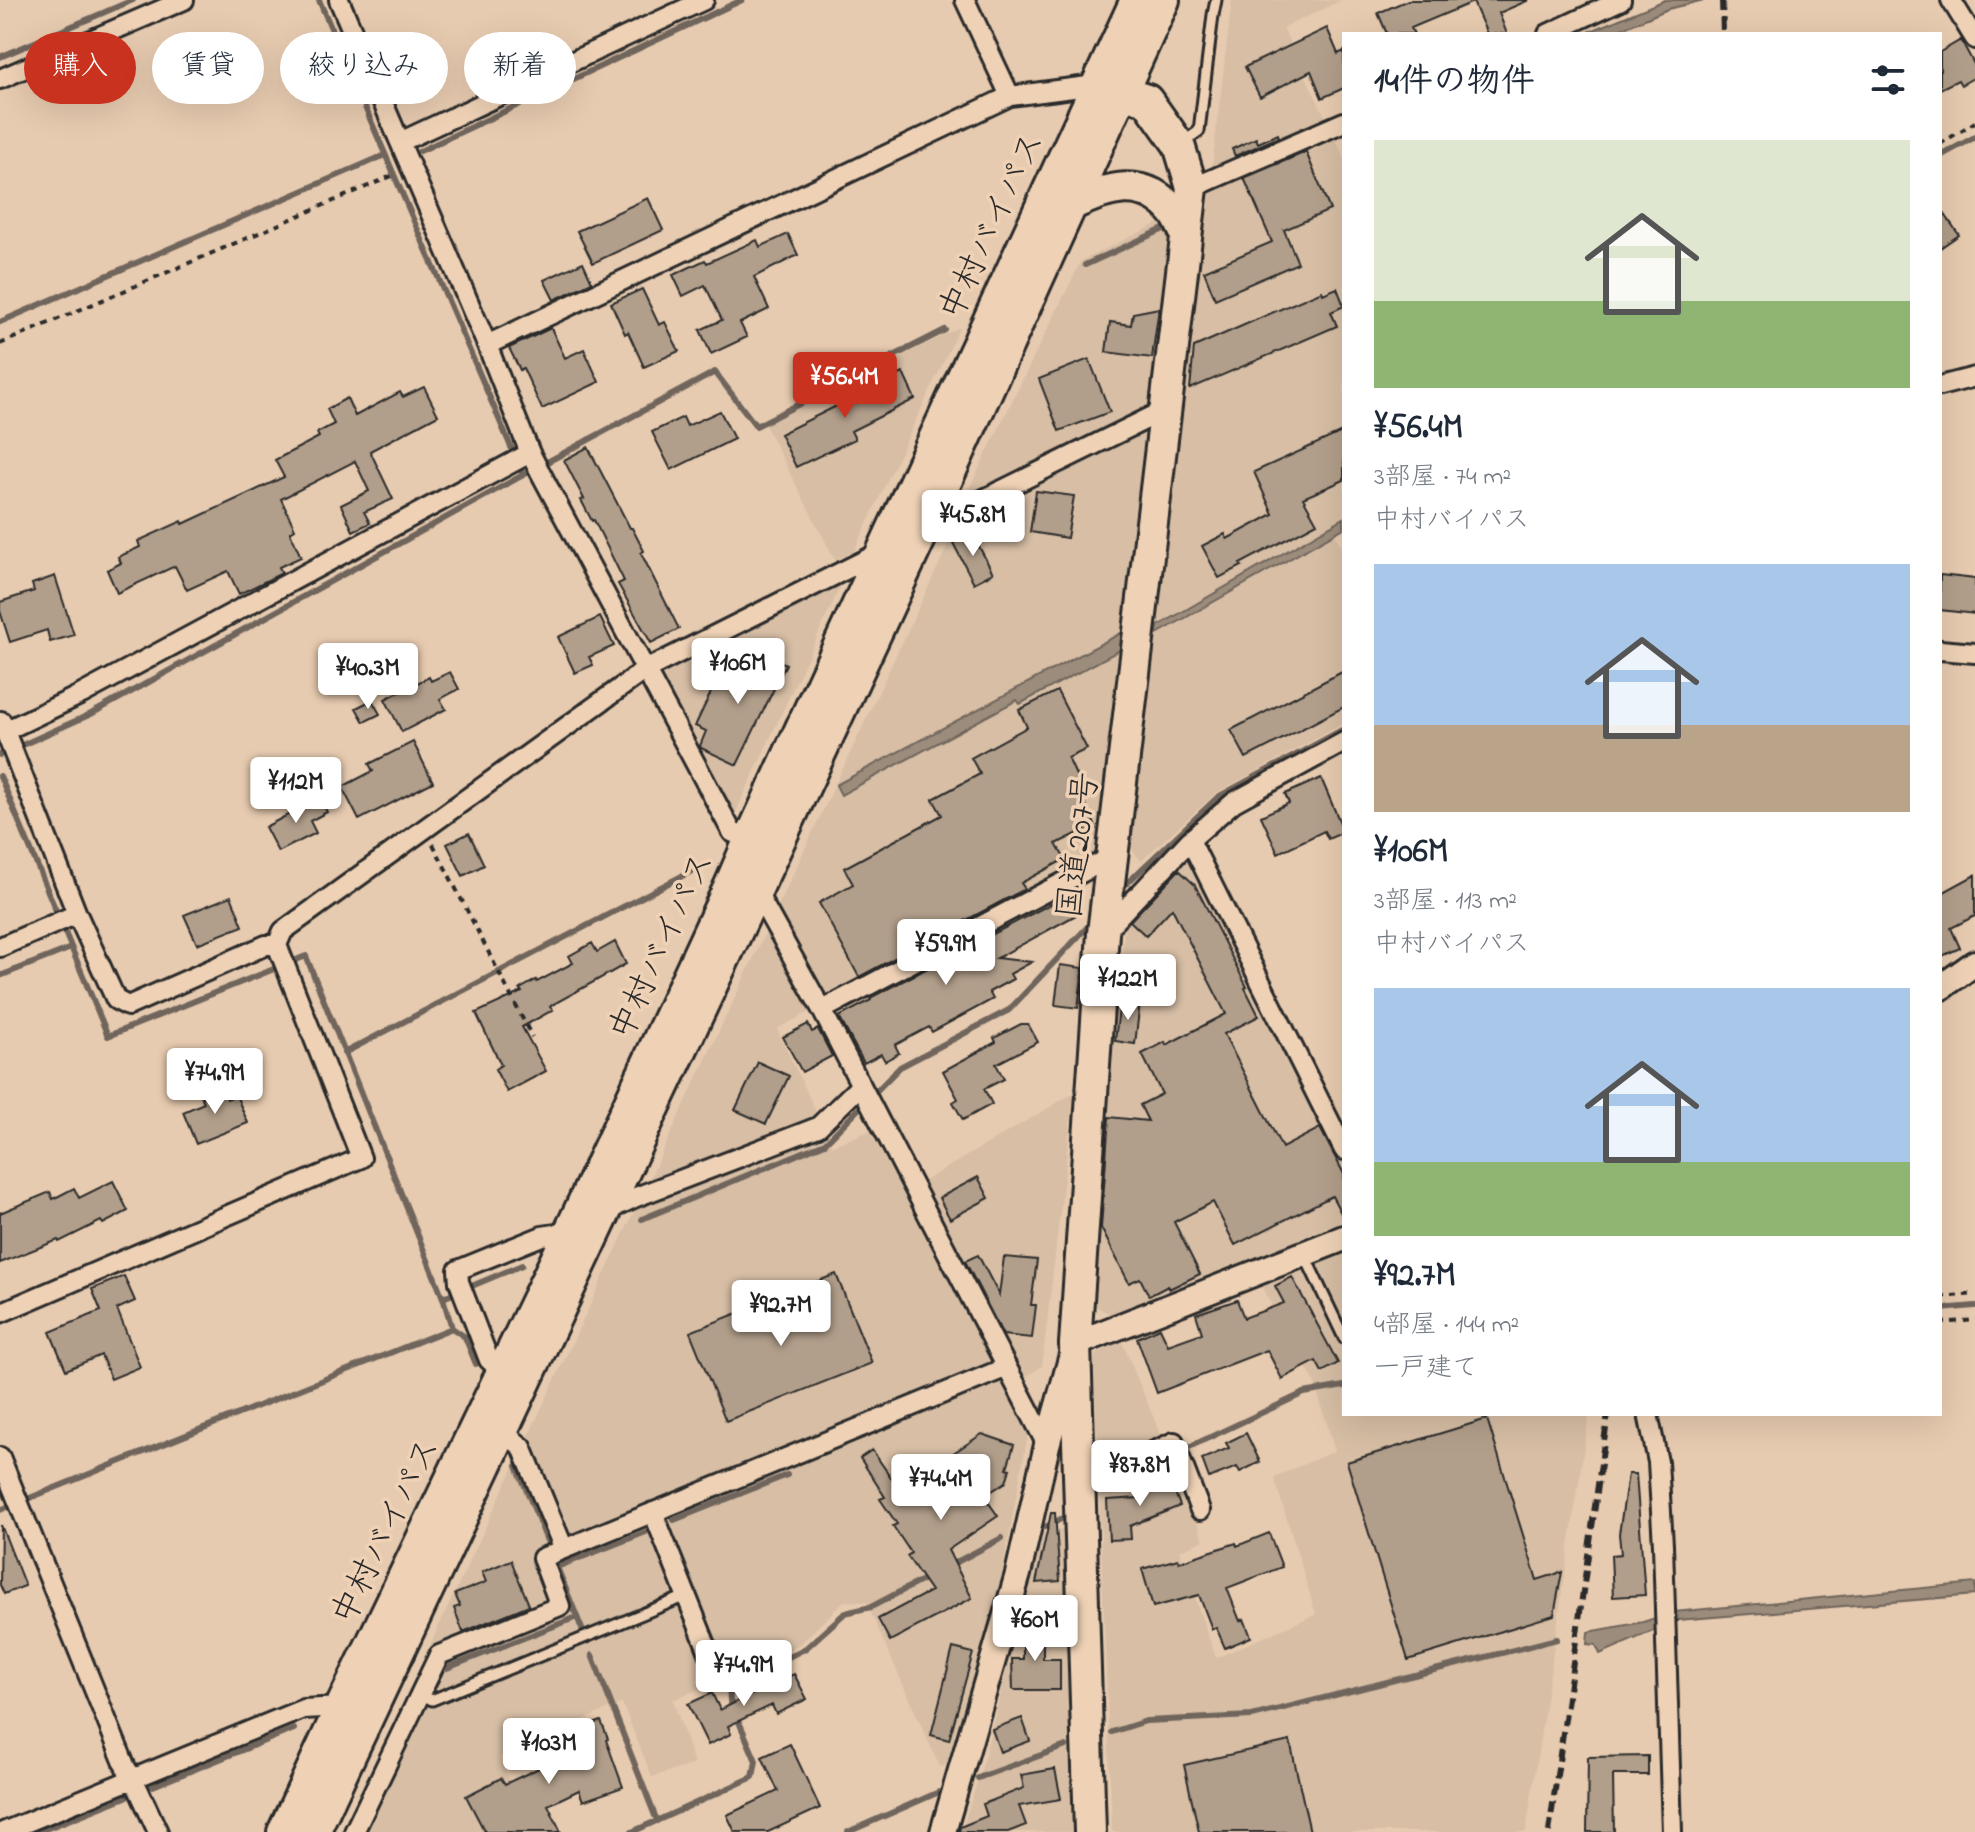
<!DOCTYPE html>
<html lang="ja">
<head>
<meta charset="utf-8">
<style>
  :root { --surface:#fff; --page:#f2f2f3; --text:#1f2937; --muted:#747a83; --accent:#c8321e }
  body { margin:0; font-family:"Indie Flower","Klee One",sans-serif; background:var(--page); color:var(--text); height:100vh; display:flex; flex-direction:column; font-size:30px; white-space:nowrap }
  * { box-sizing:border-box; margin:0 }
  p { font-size:26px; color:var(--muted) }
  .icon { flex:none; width:44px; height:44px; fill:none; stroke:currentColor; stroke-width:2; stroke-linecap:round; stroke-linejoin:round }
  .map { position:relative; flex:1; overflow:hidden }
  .side { position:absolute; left:1342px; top:32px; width:600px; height:1384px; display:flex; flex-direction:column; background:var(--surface); border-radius:0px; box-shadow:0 8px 32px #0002 }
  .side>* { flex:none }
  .guide { position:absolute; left:24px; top:32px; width:760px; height:72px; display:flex; gap:16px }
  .price { position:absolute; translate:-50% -68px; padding:0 18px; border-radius:8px; background:#fff; color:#222; font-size:26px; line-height:52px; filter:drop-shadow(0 2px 4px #0008) }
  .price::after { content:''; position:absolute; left:50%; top:48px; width:24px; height:18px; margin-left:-12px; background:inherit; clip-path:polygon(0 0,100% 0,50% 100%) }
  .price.selected { background:var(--accent); color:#fff }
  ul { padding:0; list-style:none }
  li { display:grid; align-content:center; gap:16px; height:424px; padding:0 32px }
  li span { display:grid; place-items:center; height:248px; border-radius:0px; color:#555 }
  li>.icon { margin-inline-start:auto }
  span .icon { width:144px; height:144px; fill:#fffc; stroke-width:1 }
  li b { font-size:34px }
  h2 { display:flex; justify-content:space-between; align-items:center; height:96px; padding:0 32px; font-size:34px }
  .pill { padding:0 28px; border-radius:36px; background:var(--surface); box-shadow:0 8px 32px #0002; font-size:28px; line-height:72px }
  .pill.selected { background:var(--accent); color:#fff }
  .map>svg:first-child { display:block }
</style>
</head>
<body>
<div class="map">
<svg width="1975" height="1832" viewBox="0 0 1975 1832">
  <rect width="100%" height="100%" fill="#e7cbb0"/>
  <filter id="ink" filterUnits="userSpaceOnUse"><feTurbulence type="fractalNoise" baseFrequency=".0125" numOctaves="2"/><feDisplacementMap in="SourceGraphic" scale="16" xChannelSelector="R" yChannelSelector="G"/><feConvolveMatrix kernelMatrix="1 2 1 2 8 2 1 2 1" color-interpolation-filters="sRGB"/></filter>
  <g filter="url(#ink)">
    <path fill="#d7bea5" d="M1232 0H1342L1283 28 1344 157V524L1333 530 1344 551V723L1215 794 1141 861 1130 847Z
      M1163 221 1174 234 1152 406 964 499 1081 261Z
      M960 327 854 551 835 560 765 425Z
      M1147 431 1097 859 777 1029 832 1146 889 1123 919 1184 1074 1093 1042 1366 1008 1389 1028 1434 1002 1573 949 1764 940 1767 866 1602 844 1601 800 1644 673 1700 694 1764 652 1777 622 1703 499 1757 533 1832H367L451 1660 430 1645 957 526Z
      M841 585 723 840 642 683Z
      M1196 841 1337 1121 1344 1118V1414H1589L1526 1832H1112L1094 1356 1121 1339 1204 1540 1180 1550 1199 1610 1216 1658 1316 1614 1274 1477 1335 1451 1314 1381 1248 1263 1111 1315 1096 1306 1095 1182 1126 917Z
      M1065 1528 1072 1832H961L981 1770 1041 1534Z"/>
    <path fill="#9c8c7b" stroke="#6f655b" stroke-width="2" d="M1665 0H1704L1668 9 1610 34H1584Z
      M1344 518V528L1157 634 1158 626Z
      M1123 632 1122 649 1020 704 1017 700 841 795 836 785Z
      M1975 1583V1595L1678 1620 1600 1654 1596 1645 1587 1644 1588 1632 1643 1622 1674 1612Z"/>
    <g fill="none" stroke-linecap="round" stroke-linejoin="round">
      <path stroke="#6f655b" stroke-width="6" d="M0 57 133 0
        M420 151 742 0
        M1940 156 1975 137
        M1085 265 1166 228
        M0 322 385 155
        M523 475 715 372 756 426 945 330
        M0 755 91 714 523 475 319 0
        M0 776 108 1036 306 956 443 1298 452 1328 0 1510
        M1125 885 1218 797 1344 729
        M0 976 71 948
        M344 1053 701 866
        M642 1219 825 1143 900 1067 1009 1010 1093 921
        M443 1298 522 1265
        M1940 1309 1975 1306
        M452 1328 465 1337 476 1364
        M517 1466 547 1541
        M1106 1486 1304 1393 1344 1386
        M674 1520 787 1475
        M1045 1527 1061 1519
        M951 1565 1002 1538
        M582 1629 557 1567 646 1532
        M592 1655 657 1821
        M447 1668 577 1617
        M1112 1732 1146 1721 1252 1716 1557 1639
        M978 1778 1066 1746
        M153 1786 294 1729
        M38 1832 126 1797
        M632 1832 753 1777 756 1761 730 1701 729 1687 806 1648 845 1613 871 1607 930 1576
        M848 1832 939 1792"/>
    </g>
    <path fill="#b29f8b" stroke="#2b2b2b" stroke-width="2" d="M1408 0H1529L1499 13 1507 34H1487L1473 2 1411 28 1414 34H1387L1378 13Z
      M1327 28 1338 54 1344 51V88L1322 98 1311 71 1260 97 1245 67Z
      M1961 40 1975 66V77L1961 85 1958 80 1940 89V52Z
      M1278 134 1279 137 1235 156 1232 149 1256 138 1258 143Z
      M1306 152 1330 210 1284 230 1298 263 1215 299 1204 271 1272 242 1244 178Z
      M648 198 663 230 593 263 577 231Z
      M1940 207 1959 235 1940 248Z
      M788 234 798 255 754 277 769 309 740 323 747 337 711 354 700 330 722 320 705 285 683 296 673 275 705 260 707 263 757 240 760 247Z
      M583 262 592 282 554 300 544 280Z
      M1337 288 1344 306 1331 312 1337 326 1190 389 1194 347 1322 291 1323 294Z
      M642 289 659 325 665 322 679 351 644 367 628 332 625 334 611 303Z
      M1159 308 1152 358 1106 352 1110 322 1131 325 1133 313Z
      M551 328 565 358 584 349 599 382 542 409 523 368 520 370 509 348Z
      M1089 359 1110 412 1059 431 1039 379Z
      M903 373 915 399 851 431 855 439 796 467 780 434Z
      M424 387 438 415 370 451 393 499 364 512 370 523 353 531 341 505 369 491 355 461 281 499 295 529 290 532 301 557 279 567 282 573 239 594 228 571 187 590 175 566 117 593 107 570 121 563 118 557 140 547 138 541 182 521 183 524 284 477 275 460 319 437 317 433 334 424 327 409 347 398 355 416 400 392 403 397Z
      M720 411 734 439 671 470 652 432 683 417 687 426Z
      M1344 431V480L1303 498 1317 523 1240 564 1242 566 1219 578 1202 546 1225 534 1227 539 1273 514 1254 472Z
      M588 447 630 528H632L644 551 641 553 679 629 651 643 618 584 624 581 594 520 592 521 581 500 584 499 564 460Z
      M1036 491 1074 496 1067 538 1030 532Z
      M972 533 993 573 974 583 953 543Z
      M1940 575 1975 579V614L1940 610Z
      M55 576 74 635 50 642 47 630 10 642 0 611V602L34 591 32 584Z
      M600 617 614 646 589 657 593 665 575 673 558 637Z
      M753 648 786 664 737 765 701 748 700 746 706 731 695 726 723 667 740 675Z
      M1344 671V707L1246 758 1231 730Z
      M450 672 459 689 440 699 446 709 402 732 385 699 429 677 431 681Z
      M1057 691 1087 749 1068 758 1085 795 1082 796 1095 825 1056 844 1065 859 1021 883 1025 889 859 977 819 903 853 884 844 868 942 815 933 799 980 774 971 758 1027 727 1019 710Z
      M372 700 380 714 364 722 356 708Z
      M413 742 433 782 359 820 342 787 373 771 369 764Z
      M1321 778 1344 832 1328 839 1324 831 1278 853 1261 816 1289 803 1285 794Z
      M318 795 327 812 310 821 316 833 278 852 265 827 305 806 304 803Z
      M469 833 484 865 463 876 447 844Z
      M1179 870 1195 885 1247 987 1245 988 1259 1016 1224 1034 1282 1148 1320 1128 1344 1174V1219L1332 1196 1235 1245 1213 1202 1174 1222 1200 1274 1169 1289 1168 1286 1149 1296 1140 1278 1129 1283 1101 1228 1109 1117 1148 1121 1140 1105 1162 1094 1142 1054 1165 1042 1166 1045 1226 1014 1172 908 1146 936 1130 921Z
      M1975 875V916L1951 928 1960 948 1940 957V894Z
      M231 896 243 926 197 944 184 915Z
      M1066 896 1076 915 997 958 1032 962 1010 974 1013 979 989 992 993 999 932 1032 929 1027 895 1045 899 1053 885 1061 881 1054 864 1063 839 1017 871 1000 870 998Z
      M615 942 626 964 550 1006 553 1010 522 1027 546 1071 507 1092 495 1069 501 1065 476 1013 522 992 520 989 536 980 537 982 573 963 569 956 592 943 597 952Z
      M1060 965 1083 968 1078 1008 1055 1005Z
      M1120 1000 1140 1002 1135 1044 1115 1041Z
      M808 1024 812 1032 818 1029 832 1056 802 1072 783 1037Z
      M1021 1024H1028L1038 1042 996 1064 1004 1079 984 1089 992 1104 963 1120 953 1102 958 1099 943 1071 996 1042 994 1038Z
      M758 1062 789 1076 766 1124 735 1110Z
      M222 1086 227 1099 236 1095 248 1123 196 1144 183 1112 204 1103 201 1095Z
      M978 1177 989 1198 950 1219 939 1198Z
      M113 1181 128 1211 103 1224 101 1221 59 1242 58 1240 0 1263V1213L50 1192 53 1199 74 1188 79 1198Z
      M978 1255 999 1295 1004 1257 1037 1260 1031 1305H1036L1032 1338 1003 1335 965 1261Z
      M836 1274 872 1363 726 1421 690 1332Z
      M124 1276 135 1301 117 1309 140 1367 111 1379 101 1355 66 1370 50 1332 101 1311 92 1289Z
      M1292 1277 1338 1363 1322 1372 1316 1361 1282 1379 1267 1350 1157 1393 1137 1338 1160 1328 1168 1345 1202 1333 1196 1314 1237 1300 1244 1318 1284 1303 1275 1286Z
      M1487 1419 1537 1580 1562 1572 1554 1615 1408 1660 1347 1462Z
      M1246 1433 1260 1462 1240 1472 1237 1467 1209 1478 1202 1459 1229 1448 1226 1443Z
      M982 1434 1014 1445 1007 1468 1010 1469 1006 1482 984 1496 998 1516 948 1550 972 1598 890 1641 878 1619 931 1591 907 1556 911 1553 893 1526 897 1524 880 1499 885 1497 860 1458 872 1450 899 1489Z
      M1628 1474H1636L1645 1595 1613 1597 1611 1555 1621 1554 1619 1534Z
      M1169 1477 1180 1506 1130 1526 1131 1539 1109 1540 1107 1500 1139 1498 1136 1490Z
      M1051 1513H1055L1060 1581 1036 1583Z
      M1 1525 25 1586 4 1594 0 1585Z
      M1269 1533 1282 1567 1227 1588 1240 1621 1244 1619 1251 1637 1225 1648 1216 1627 1212 1629 1199 1595 1153 1607 1142 1569 1178 1559 1179 1562 1236 1543 1237 1546Z
      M511 1560 529 1605 463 1632 454 1608 460 1606 455 1594 486 1582 482 1572Z
      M1023 1623H1043V1659H1060V1690H1013L1012 1659H1023Z
      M953 1648 973 1653 949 1740 931 1735Z
      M794 1674 807 1699 776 1714 772 1705 728 1726 731 1734 708 1745 688 1704 712 1693 720 1710Z
      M1022 1718 1030 1741 1000 1752 992 1729Z
      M601 1721 608 1739 606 1740 623 1787 583 1801 579 1790 548 1805 561 1832H485L466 1796 501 1778 505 1784 539 1768 536 1761 580 1739 577 1730Z
      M1290 1741 1310 1832H1199L1184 1765Z
      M790 1744 820 1808 768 1832H735L727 1815 778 1791 762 1757Z
      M1648 1756V1775H1613L1614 1832H1587L1588 1757Z
      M1055 1769 1061 1799 1019 1806 1026 1825 1008 1832H959L960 1827 987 1816 983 1804 1024 1788 1021 1775Z"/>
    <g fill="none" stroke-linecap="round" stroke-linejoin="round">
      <defs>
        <path id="service" d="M1182 143 1199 131 1213 15 1216 0
          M1304 1254 1344 1338
          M420 1694 432 1700 686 1596"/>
        <path id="minor" d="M339 0 487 345 530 453 732 832 758 844
          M965 0 1010 96
          M1951 0 1975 39
          M1548 34 1621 0
          M0 79 184 0
          M400 142 704 0
          M1192 188 1344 122
          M487 345 1010 96 1096 85
          M1940 386 1975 377
          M925 528 1165 410
          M1940 650 1975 653
          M1 721 77 914 116 1000 128 1006 266 945H277
          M5 731 82 694 530 453
          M1190 840 1344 1150
          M753 890 756 891 822 1010 1047 1445
          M1105 931 1190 840 1234 802 1344 742
          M0 947 77 914
          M822 1010 1113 856
          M606 1211 636 1197 818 1127 860 1086
          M0 1313 361 1158 277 945 283 931 645 670 881 552
          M502 1372 489 1360 459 1282 458 1270 542 1236 569 1232
          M1648 1414 1658 1462 1663 1545 1672 1832
          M502 1431 522 1447 564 1549
          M0 1457 126 1768 134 1780 158 1832
          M1079 1479 1103 1475 1174 1442 1200 1510
          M653 1512 718 1675
          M3 1832 303 1709 341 1707 348 1709
          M354 1832 439 1655 560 1606 542 1558 1005 1368"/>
        <path id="tertiary" d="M1940 988 1975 963
          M943 1832 1018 1574 1047 1445 1075 1344 1344 1238"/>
        <path id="trunk" d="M1071 205C1107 188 1144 175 1174 212 1179 218 1182 227 1186 234
          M283 1832 341 1707 576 1218 731 883 749 841 1136 0
          M314 1832 756 891 925 528 1164 0
          M1090 1832 1075 1344 1103 933 1192 188 1179 145 1147 100 1102 86"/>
      </defs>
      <use href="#service" stroke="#2b2b2b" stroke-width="15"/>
      <use href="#minor" stroke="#2b2b2b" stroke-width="24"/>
      <use href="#tertiary" stroke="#2b2b2b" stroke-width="30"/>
      <use href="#trunk" stroke="#2b2b2b" stroke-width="36"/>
      <path stroke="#2b2b2b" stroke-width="4" stroke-dasharray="6 6" stroke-linecap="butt" d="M1940 144 1975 122
        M0 344 394 175
        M433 844 532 1037
        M1940 1297 1975 1294
        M1940 1323 1975 1320"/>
      <use href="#service" stroke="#efd2b6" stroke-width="9"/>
      <use href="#minor" stroke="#efd2b6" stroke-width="18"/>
      <use href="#tertiary" stroke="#efd2b6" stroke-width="24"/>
      <use href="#trunk" stroke="#efd2b6" stroke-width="30"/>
      <path stroke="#2b2b2b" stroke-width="6" stroke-dasharray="12 6" stroke-linecap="butt" d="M1722 0 1723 34
        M1549 1832 1608 1414"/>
    </g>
  </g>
  <g text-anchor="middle" stroke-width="7" stroke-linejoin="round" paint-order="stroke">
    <g font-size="34" fill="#2b2b2b" stroke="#efd2b6">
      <text transform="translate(990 225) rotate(-65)" y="12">中村バイパス</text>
      <text transform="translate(1076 845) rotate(-83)" y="12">国道207号</text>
      <text transform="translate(660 945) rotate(-65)" y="12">中村バイパス</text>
      <text transform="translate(384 1530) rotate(-64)" y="12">中村バイパス</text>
    </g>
  </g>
</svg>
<b class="price selected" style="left:845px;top:420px">¥56.4M</b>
<b class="price" style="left:973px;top:558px">¥45.8M</b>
<b class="price" style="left:738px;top:706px">¥106M</b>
<b class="price" style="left:368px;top:711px">¥40.3M</b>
<b class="price" style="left:296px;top:825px">¥112M</b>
<b class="price" style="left:946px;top:987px">¥59.9M</b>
<b class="price" style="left:1128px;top:1022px">¥122M</b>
<b class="price" style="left:215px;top:1116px">¥74.9M</b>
<b class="price" style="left:781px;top:1348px">¥92.7M</b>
<b class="price" style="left:1140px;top:1508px">¥87.8M</b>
<b class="price" style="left:941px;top:1522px">¥74.4M</b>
<b class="price" style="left:1035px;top:1663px">¥60M</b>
<b class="price" style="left:744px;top:1708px">¥74.9M</b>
<b class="price" style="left:549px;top:1786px">¥103M</b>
<div class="guide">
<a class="pill selected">購入</a>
<a class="pill">賃貸</a>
<a class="pill">絞り込み</a>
<a class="pill">新着</a>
</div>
<section class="side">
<h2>14件の物件<svg class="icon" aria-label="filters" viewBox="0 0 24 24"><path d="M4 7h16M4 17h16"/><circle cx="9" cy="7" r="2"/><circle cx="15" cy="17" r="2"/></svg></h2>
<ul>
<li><span style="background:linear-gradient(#dfe7d0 65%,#8fb573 0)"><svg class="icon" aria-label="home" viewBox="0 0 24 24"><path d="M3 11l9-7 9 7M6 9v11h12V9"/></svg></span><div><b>¥56.4M</b><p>3部屋 · 74 m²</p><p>中村バイパス</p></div></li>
<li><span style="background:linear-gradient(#a9c7e8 65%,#b9a48a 0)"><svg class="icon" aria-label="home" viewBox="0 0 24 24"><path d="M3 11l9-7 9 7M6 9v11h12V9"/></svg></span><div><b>¥106M</b><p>3部屋 · 113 m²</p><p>中村バイパス</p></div></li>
<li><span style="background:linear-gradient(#a9c7e8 70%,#8fb573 0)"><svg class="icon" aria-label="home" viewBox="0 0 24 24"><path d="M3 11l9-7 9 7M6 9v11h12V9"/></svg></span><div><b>¥92.7M</b><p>4部屋 · 144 m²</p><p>一戸建て</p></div></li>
</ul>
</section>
</div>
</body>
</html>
